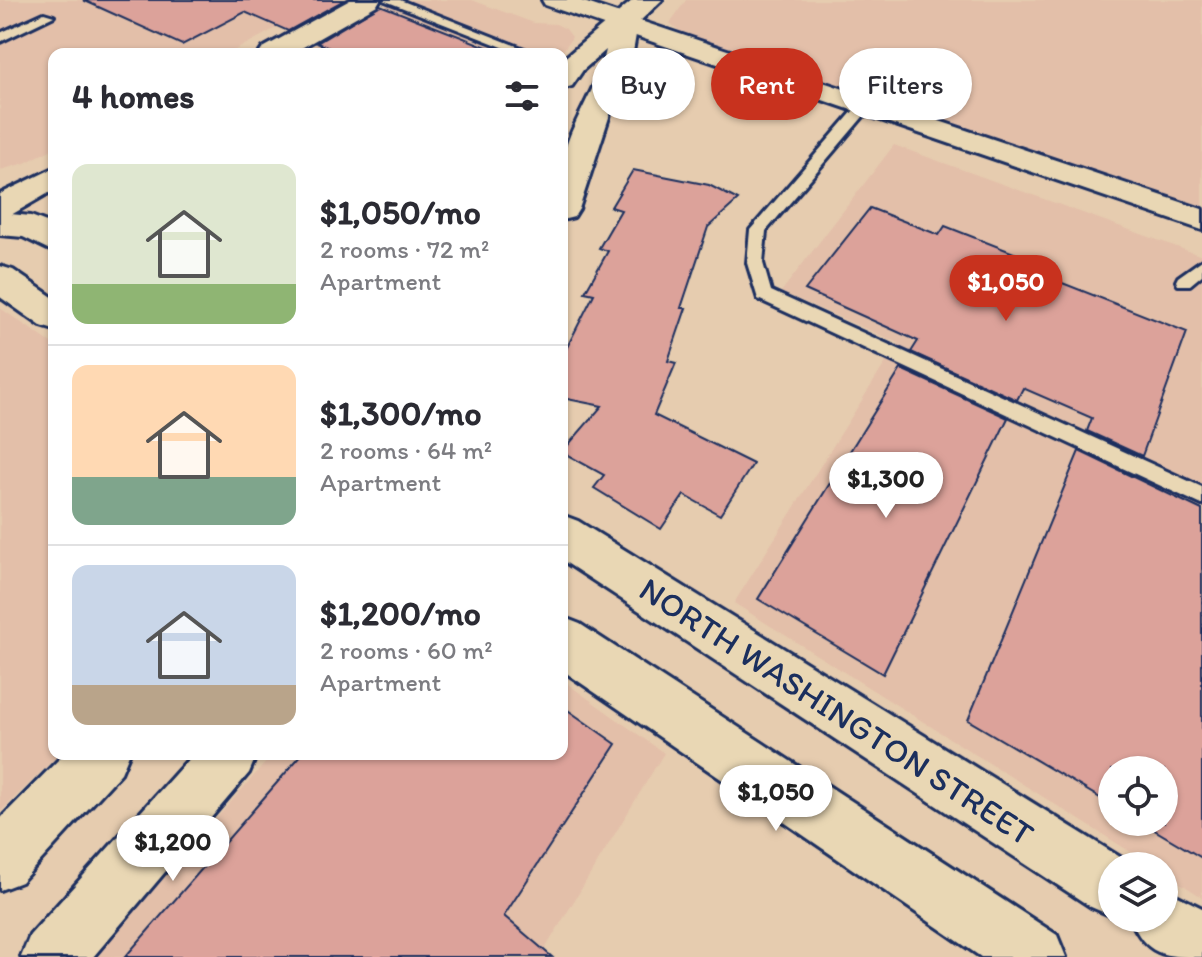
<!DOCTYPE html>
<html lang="en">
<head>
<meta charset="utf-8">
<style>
  :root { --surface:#fff; --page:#f2f2f3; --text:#2b2b33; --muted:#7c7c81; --line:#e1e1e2; --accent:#c8321e }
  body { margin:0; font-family:Itim,sans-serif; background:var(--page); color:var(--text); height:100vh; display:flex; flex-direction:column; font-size:30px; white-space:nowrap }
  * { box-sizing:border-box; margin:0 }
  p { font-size:26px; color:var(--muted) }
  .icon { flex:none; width:44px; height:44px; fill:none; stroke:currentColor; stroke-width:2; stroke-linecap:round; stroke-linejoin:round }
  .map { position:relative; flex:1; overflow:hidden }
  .side { position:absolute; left:48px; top:48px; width:520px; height:712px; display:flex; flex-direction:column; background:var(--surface); border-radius:16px; box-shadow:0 2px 6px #0004 }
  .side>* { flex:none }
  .banner { position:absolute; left:592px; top:48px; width:490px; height:72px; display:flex; gap:16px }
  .controls { position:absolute; left:1098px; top:756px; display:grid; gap:16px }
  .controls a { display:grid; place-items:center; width:80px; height:80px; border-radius:50%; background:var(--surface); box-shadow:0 2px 6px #0004; font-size:40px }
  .price { position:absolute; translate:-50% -68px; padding:0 18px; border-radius:28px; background:#fff; color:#222; font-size:26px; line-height:52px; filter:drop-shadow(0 2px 4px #0008) }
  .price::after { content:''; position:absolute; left:50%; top:48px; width:24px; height:18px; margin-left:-12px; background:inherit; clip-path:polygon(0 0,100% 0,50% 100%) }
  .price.selected { background:var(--accent); color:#fff }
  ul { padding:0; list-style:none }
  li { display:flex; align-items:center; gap:24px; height:200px; padding:0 24px }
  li+li { border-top:2px solid var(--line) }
  li span { display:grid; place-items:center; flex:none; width:224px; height:160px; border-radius:16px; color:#555 }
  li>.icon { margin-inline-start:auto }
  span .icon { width:96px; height:96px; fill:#fffc; stroke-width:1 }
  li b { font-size:34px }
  h2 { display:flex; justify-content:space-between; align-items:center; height:96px; padding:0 24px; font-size:34px }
  .tag { padding:0 28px; border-radius:36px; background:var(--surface); box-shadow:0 2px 6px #0004; font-size:28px; line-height:72px }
  .tag.selected { background:var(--accent); color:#fff }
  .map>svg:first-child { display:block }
</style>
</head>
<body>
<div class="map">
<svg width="1202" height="957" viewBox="0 0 1202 957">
  <rect width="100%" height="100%" fill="#e6ccaf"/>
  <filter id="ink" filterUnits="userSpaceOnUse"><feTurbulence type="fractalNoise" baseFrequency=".0125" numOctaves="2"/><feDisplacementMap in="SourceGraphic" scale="16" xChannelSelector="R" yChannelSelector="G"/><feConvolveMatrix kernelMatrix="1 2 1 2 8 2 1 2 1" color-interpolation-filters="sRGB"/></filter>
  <g filter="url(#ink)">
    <path fill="#e3bfa9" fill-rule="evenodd" d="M0 0H328L228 54H54V148L25 163 0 170Z
      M395 0H472L534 23 556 24 566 29 572 37 561 54H299Z
      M686 0H1202V206L685 36 670 23Z
      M894 145 1202 256V897L1164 873V866H1153L734 603 898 343 781 292ZM1112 770H1164V822H1112Z
      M0 308 54 345V754H59L0 812Z
      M562 680 664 753 540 957H95L273 754H562Z"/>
    <path fill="#dca29a" stroke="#1b2f5e" stroke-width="2" d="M83 0H344L288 31 245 12 182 45Z
      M380 5 497 51 496 54H344L317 43Z
      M633 170 709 185 738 200 708 227 681 308H686L668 361 676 363 654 415 753 464 720 515 684 495 661 529 594 488 604 475 562 452 602 406 562 398V357L594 294 585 292 608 251 599 248 621 210 611 207Z
      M870 208 939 235 945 226 1019 255 1014 264 1187 332 1142 456 1087 431 1092 418 1023 388 1017 400 911 352 918 341 805 290Z
      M901 369 1008 418 883 674 758 599Z
      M1079 451 1202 510V858L1141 822H1164V770H1112V805L968 720Z
      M562 706 616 744 504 916 552 957H125L302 754H562Z"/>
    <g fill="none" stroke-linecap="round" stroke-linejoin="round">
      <defs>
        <path id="service" d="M383 0H400L537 54H520Z
          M44 13 54 16 0 42V33Z
          M861 102 873 105 766 231 763 263 771 291 1202 487V505L758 299 747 263 750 230Z
          M1202 260V275L1190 285H1178L1176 281 1178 277Z"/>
        <path id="minor" d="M350 0H380L377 5 291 54H259L263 48Z
          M542 0H578L1202 209V230L545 5Z
          M54 168V190L11 215 0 218V194Z"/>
        <path id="tertiary" d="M64 754H129L121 773 21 882 0 890V819Z
          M193 754H257L249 773 93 957H21L30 935Z"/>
        <path id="secondary" d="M633 0H662L638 23 630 70 613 105 579 209 574 217 562 220C562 202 559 180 562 162 570 122 598 89 606 50L583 70 572 86 562 89V60Z
          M0 213 31 216 54 225V252L23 237 0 235Z
          M0 266 13 270 54 298V330L41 326 0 297Z
          M562 515 578 521 1133 865 1112 866V916L1091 907 562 560Z
          M562 617 580 624 1057 935 1066 957H981L562 670Z
          M1164 889 1202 908V957C1164 957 1146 956 1130 918H1164Z"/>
      </defs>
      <use href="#service" stroke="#1b2f5e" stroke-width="6"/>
      <use href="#minor" stroke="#1b2f5e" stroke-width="6"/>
      <use href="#tertiary" stroke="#1b2f5e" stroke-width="6"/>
      <use href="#secondary" stroke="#1b2f5e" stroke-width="6"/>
      <use href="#service" fill="#e9d7b4" fill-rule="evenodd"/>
      <use href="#minor" fill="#e9d7b4" fill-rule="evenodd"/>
      <use href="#tertiary" fill="#e9d7b4" fill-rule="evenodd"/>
      <use href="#secondary" fill="#e9d7b4" fill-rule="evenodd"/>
    </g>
  </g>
  <g text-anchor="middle" stroke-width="6" stroke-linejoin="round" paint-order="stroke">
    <g font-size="34" fill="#1b2f5e" stroke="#e9d7b4">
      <text transform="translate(837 711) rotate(33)" y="12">NORTH WASHINGTON STREET</text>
    </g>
  </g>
</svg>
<div class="controls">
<a><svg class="icon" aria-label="locate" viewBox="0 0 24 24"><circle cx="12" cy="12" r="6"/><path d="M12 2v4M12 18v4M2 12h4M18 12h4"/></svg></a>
<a><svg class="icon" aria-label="layers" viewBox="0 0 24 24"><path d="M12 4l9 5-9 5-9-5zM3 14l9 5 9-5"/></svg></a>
</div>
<b class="price selected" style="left:1006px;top:323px">$1,050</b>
<b class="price" style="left:886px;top:520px">$1,300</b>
<b class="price" style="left:776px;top:833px">$1,050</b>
<b class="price" style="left:173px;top:883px">$1,200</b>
<div class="banner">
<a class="tag">Buy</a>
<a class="tag selected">Rent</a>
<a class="tag">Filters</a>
</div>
<section class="side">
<h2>4 homes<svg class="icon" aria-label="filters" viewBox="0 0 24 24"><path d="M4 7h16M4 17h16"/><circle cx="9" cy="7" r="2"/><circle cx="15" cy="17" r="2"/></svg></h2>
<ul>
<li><span style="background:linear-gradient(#dfe7d0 75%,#8fb573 0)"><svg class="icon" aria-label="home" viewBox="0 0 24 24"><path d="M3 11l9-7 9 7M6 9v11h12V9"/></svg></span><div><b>$1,050/mo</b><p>2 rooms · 72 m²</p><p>Apartment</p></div></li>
<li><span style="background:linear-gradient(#ffd9b3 70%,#7fa58c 0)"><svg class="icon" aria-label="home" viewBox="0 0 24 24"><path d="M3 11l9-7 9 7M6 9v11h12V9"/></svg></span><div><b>$1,300/mo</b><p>2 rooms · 64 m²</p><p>Apartment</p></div></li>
<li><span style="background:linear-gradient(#c9d6e8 75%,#b9a48a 0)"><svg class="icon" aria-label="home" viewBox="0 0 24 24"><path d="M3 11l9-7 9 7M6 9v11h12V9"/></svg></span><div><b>$1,200/mo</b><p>2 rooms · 60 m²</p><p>Apartment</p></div></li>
</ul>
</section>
</div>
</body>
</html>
